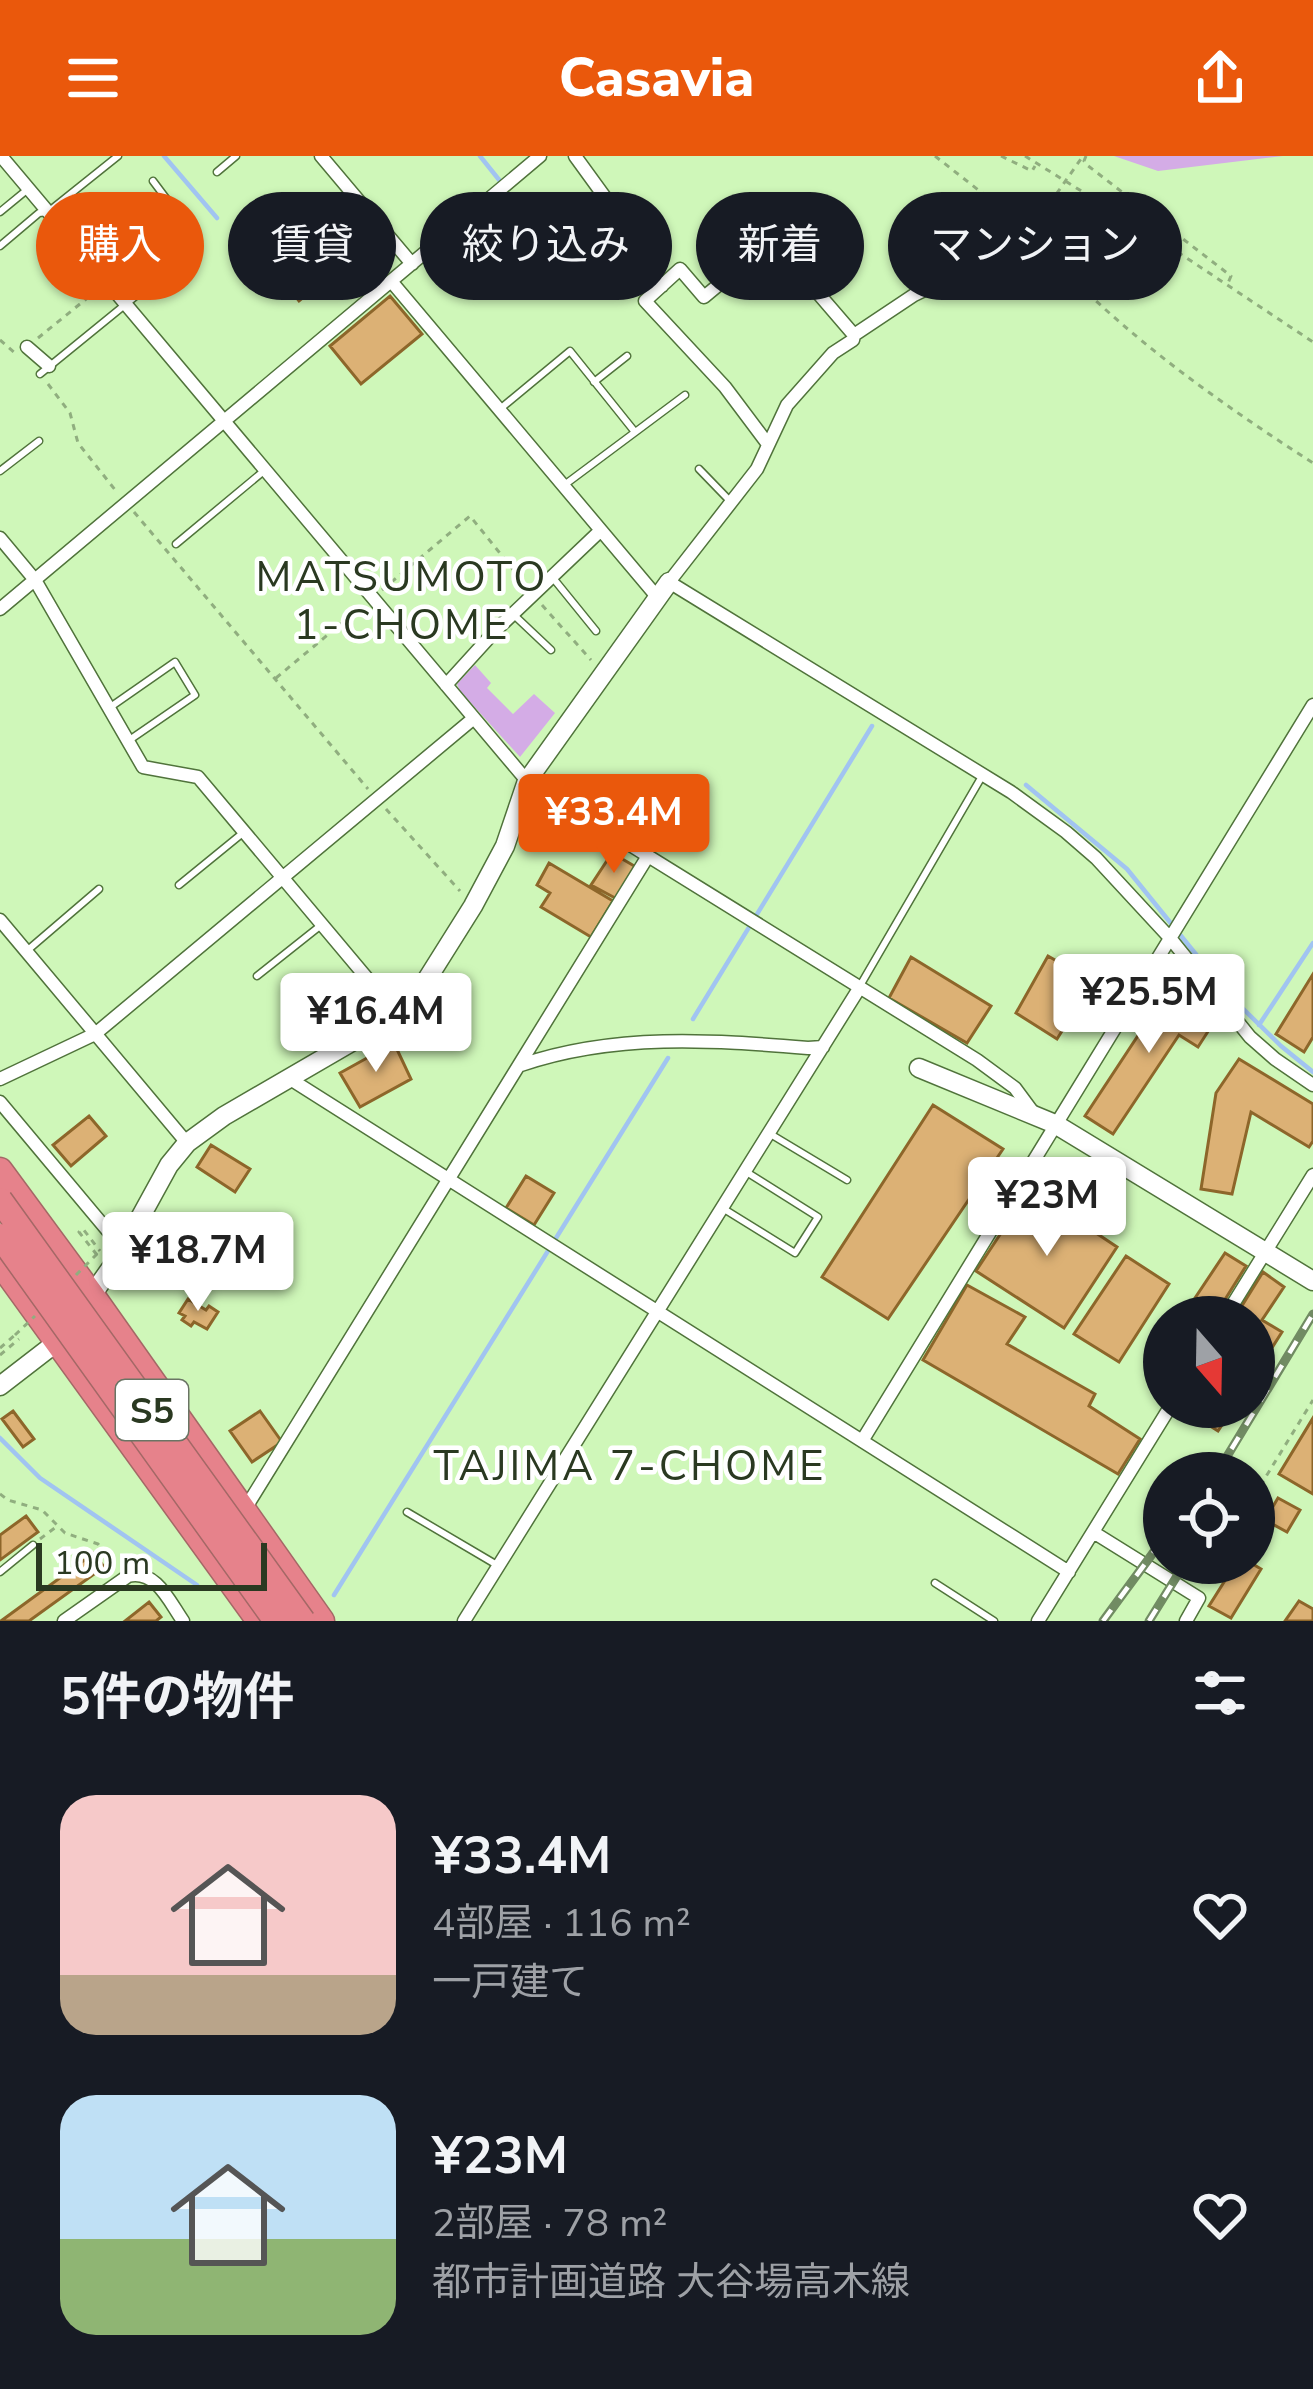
<!DOCTYPE html>
<html lang="ja">
<head>
<meta charset="utf-8">
<style>
  :root { --surface:#171b24; --page:#242831; --text:#f1f3f6; --muted:#9ea1a6; --accent:#ea580c }
  body { margin:0; font-family:"Nunito Sans","Noto Sans JP",sans-serif; background:var(--page); color:var(--text); height:100vh; display:flex; flex-direction:column; font-size:45px; white-space:nowrap }
  * { box-sizing:border-box; margin:0 }
  p { font-size:39px; color:var(--muted) }
  .icon { flex:none; width:66px; height:66px; fill:none; stroke:currentColor; stroke-width:2; stroke-linecap:round; stroke-linejoin:round }
  .map { position:relative; height:1465px; overflow:hidden }
  .drawer { display:flex; flex-direction:column; background:var(--surface); flex:1 }
  .drawer>* { flex:none }
  .top-card { position:absolute; left:36px; top:36px; width:1242px; height:108px; display:flex; gap:24px }
  .needle { width:78px; rotate:160deg }
  .buttons { position:absolute; left:1143px; top:1140px; display:grid; gap:24px }
  .buttons a { display:grid; place-items:center; width:132px; height:132px; border-radius:50%; background:var(--surface); box-shadow:0 3px 9px #0004; font-size:60px }
  .scale { position:absolute; left:36px; bottom:30px; width:231px; box-sizing:border-box; padding-left:12px; border:6px solid #2a3921; border-top:0; font-size:33px; line-height:42px; white-space:nowrap; color:#2a3921; -webkit-text-stroke:9px #fff; paint-order:stroke }
  .price { position:absolute; translate:-50% -102px; padding:0 27px; border-radius:12px; background:#fff; color:#222; font-size:39px; line-height:78px; filter:drop-shadow(0 3px 6px #0008) }
  .price::after { content:''; position:absolute; left:50%; top:72px; width:36px; height:27px; margin-left:-18px; background:inherit; clip-path:polygon(0 0,100% 0,50% 100%) }
  .price.active { background:var(--accent); color:#fff }
  ul { padding:0; list-style:none }
  li { display:flex; align-items:center; gap:36px; height:300px; padding:0 60px }
  li span { display:grid; place-items:center; flex:none; width:336px; height:240px; border-radius:36px; color:#555 }
  li>.icon { margin-inline-start:auto }
  span .icon { width:144px; height:144px; fill:#fffc; stroke-width:1 }
  li b { font-size:51px }
  h2 { display:flex; justify-content:space-between; align-items:center; height:144px; padding:0 60px; font-size:51px }
  .pill { padding:0 42px; border-radius:54px; background:var(--surface); box-shadow:0 3px 9px #0004; font-size:42px; line-height:108px }
  .pill.active { background:var(--accent); color:#fff }
  header { display:flex; justify-content:space-between; align-items:center; height:156px; padding:0 60px; background:var(--accent); color:#fff; font-size:54px; font-weight:800 }
  .map>svg:first-child { display:block }
</style>
</head>
<body>
<header><svg class="icon" aria-label="menu" viewBox="0 0 24 24"><path d="M4 6h16M4 12h16M4 18h16"/></svg>Casavia<svg class="icon" aria-label="share" viewBox="0 0 24 24"><path d="M12 15V3M7 8l5-5 5 5M5 13v7h14v-7"/></svg></header>
<div class="map">
<svg width="1313" height="1465" viewBox="0 0 1313 1465">
  <rect width="100%" height="100%" fill="#cff7b9"/>
  <path fill="#d4ace6" d="M1114 0H1283L1158 15Z
    M475 509 491 527 487 532 513 558 534 538 555 557 520 601 460 535 457 528Z"/>
  <g fill="none" stroke-linecap="round" stroke-linejoin="round">
    <path stroke="#a1c4f1" stroke-width="4.5" d="M164 0 217 62
      M480 0 500 25
      M1026 629 1127 713 1228 838 1281 890 1313 916
      M693 863 872 570
      M1259 869 1313 787
      M0 1282 40 1322 197 1429
      M334 1439 668 902"/>
  </g>
  <path fill="#dcb175" stroke="#8d662a" stroke-width="3" d="M300 55 318 77 304 88 330 120 299 145 255 90Z
    M390 140 422 178 361 228 330 190Z
    M612 697 636 711 617 743 591 729Z
    M549 707 613 745 591 781 541 751 550 737 537 729Z
    M1048 800 1093 826 1057 883 1016 857Z
    M911 801 991 850 967 887 889 842Z
    M1313 818V881L1304 896 1276 878Z
    M1170 831 1216 863 1198 891 1179 879 1113 978 1085 960Z
    M394 887 411 923 360 951 340 917Z
    M1239 903 1313 948V985L1309 991 1251 956 1232 1038 1201 1033 1216 937Z
    M933 949 1003 993 888 1163 822 1121Z
    M89 960 106 980 71 1010 53 989Z
    M211 989 250 1013 235 1036 197 1011Z
    M526 1020 554 1037 534 1069 506 1052Z
    M1030 1033 1117 1091 1064 1172 976 1115Z
    M1225 1097 1246 1110 1214 1161H1205L1189 1151Z
    M1126 1100 1169 1128 1119 1206 1074 1178Z
    M1263 1116 1284 1131 1262 1164 1282 1176 1254 1220V1161H1235Z
    M967 1129 1025 1161 1007 1188 1095 1238 1089 1250 1140 1283 1118 1318 923 1204Z
    M188 1143 206 1154 209 1150 218 1156 207 1173 194 1166 191 1170 182 1164 185 1160 179 1157Z
    M1180 1251H1234L1218 1275Z
    M13 1255 34 1283 23 1291 2 1263Z
    M260 1255 282 1286 252 1306 230 1275Z
    M1313 1262V1338L1279 1318Z
    M1278 1342 1300 1354 1287 1376 1265 1364Z
    M26 1360 38 1376 0 1404V1379Z
    M94 1397 104 1411 29 1465H1Z
    M1236 1407H1251L1261 1413 1231 1462 1209 1450Z
    M1299 1445 1313 1453V1465H1285Z
    M149 1446 161 1461 156 1465H125Z"/>
  <g fill="none" stroke-linecap="round" stroke-linejoin="round">
    <defs>
      <path id="lane" d="M217 16 236 0
        M127 49 150 78
        M0 56 28 33
        M0 90 39 57 48 56 118 0
        M102 114 177 57 153 25
        M40 218 191 95
        M594 226 627 200
        M500 253 570 195 635 276
        M699 313 730 345
        M0 315 39 285
        M563 330 685 239
        M176 388 265 314
        M553 422 596 475
        M515 460 551 494
        M109 552 175 506 195 539 128 585
        M179 729 244 676
        M29 793 99 733
        M257 820 320 770
        M861 828 981 622
        M772 979 847 1024
        M724 1053 795 1097 818 1061 748 1017
        M407 1356 497 1409
        M0 1416 33 1389
        M935 1427 994 1465"/>
      <path id="street" d="M1 0 527 625 977 904 1015 932 1035 959
        M321 0 412 108
        M575 0 644 95 643 108 662 130
        M1020 88 914 139 854 179 853 184 833 197 787 249 757 313 669 426 1011 636 1066 676 1096 702 1170 782 1250 881 1275 903 1313 929
        M391 125 658 442
        M27 191 49 210
        M767 287 725 231 645 145 680 113 704 141 722 126 780 93 854 179
        M0 382 35 424 143 611 198 621 398 859
        M0 453 540 0
        M446 529 496 474 600 375
        M0 764 187 987
        M521 909C615 877 711 884 808 892L823 891
        M287 921 1069 1416
        M0 923 95 878 474 562
        M0 946 123 1093
        M1225 1161 1313 1019
        M862 1285 1313 549
        M245 1353 648 700
        M1093 1376 1199 1442 1186 1465
        M64 1465 128 1420C156 1413 169 1445 183 1465
        M464 1465 860 831
        M1038 1465 1170 1251"/>
      <path id="secondary" d="M919 912 1055 968 1313 1125
        M87 1146 118 1102 169 1009 187 987 224 960 398 859 419 836 473 750 505 690 527 625 669 426
        M0 1230 57 1186 63 1178"/>
      <path id="highway" d="M0 1014 92 1139 322 1465
        M0 1107 259 1465"/>
    </defs>
    <use href="#lane" stroke="#50733b" stroke-width="9"/>
    <use href="#street" stroke="#50733b" stroke-width="15"/>
    <use href="#secondary" stroke="#50733b" stroke-width="21"/>
    <use href="#highway" stroke="#a46866" stroke-width="27"/>
    <path stroke="#90ae7f" stroke-width="3" stroke-dasharray="6 6" stroke-linecap="butt" d="M935 0 1000 51 1017 75
      M1001 0 1032 15 1035 10
      M1025 0 1149 77 1313 186
      M1086 0 1084 5 1087 9 1231 120 1228 127
      M1030 76C1048 103 1072 122 1095 144 1162 206 1237 258 1313 307
      M1029 77 1083 0
      M38 182 96 135
      M0 184 15 197
      M48 228 70 257 78 287 116 335
      M134 356 368 633
      M382 434 470 360 524 427
      M542 449 591 504
      M276 522 361 451
      M386 653 460 735
      M97 1099 79 1076 83 1073 100 1095
      M0 1192 15 1179
      M0 1199 19 1183
      M0 1338 8 1344 42 1354 65 1377 98 1388 116 1412
      M1254 1340 1313 1244
      M40 1383 56 1371
      M1201 1427 1213 1407"/>
    <use href="#lane" stroke="#fff" stroke-width="6"/>
    <use href="#street" stroke="#fff" stroke-width="12"/>
    <use href="#secondary" stroke="#fff" stroke-width="18"/>
    <use href="#highway" stroke="#e6828b" stroke-width="24"/>
    <defs>
      <path id="rail" d="M1217 1317 1313 1158
        M1103 1465 1164 1382
        M1149 1465 1185 1407"/>
    </defs>
    <use href="#rail" stroke="#718b63" stroke-width="9"/>
    <use href="#rail" stroke="#fff" stroke-width="4.5" stroke-dasharray="14" stroke-linecap="butt"/>
    <defs>
      <path id="highway-bridge" d="M0 1044 303 1465
        M0 1080 276 1465"/>
    </defs>
    <use href="#highway-bridge" stroke="#a46866" stroke-width="27" stroke-linecap="butt"/>
    <path stroke="#90ae7f" stroke-width="3" stroke-dasharray="6 6" stroke-linecap="butt" d="M76 1119 100 1095
      M15 1179 35 1160"/>
    <use href="#highway-bridge" stroke="#e6828b" stroke-width="24"/>
  </g>
  <g text-anchor="middle" stroke-width="9" stroke-linejoin="round" paint-order="stroke">
    <rect fill="#fff" stroke="#6a7464" stroke-width="3" x="116" y="1224" width="72" height="60" rx="9"/>
    <g font-size="36" font-weight="bold" fill="#2a3921">
      <text x="152" y="1267">S5</text>
    </g>
    <g font-size="42" letter-spacing="3" fill="#2a3921" stroke="#fff">
      <text x="402" y="435">MATSUMOTO<tspan x="402" dy="48">1-CHOME</tspan></text>
      <text x="630" y="1324">TAJIMA 7-CHOME</text>
    </g>
  </g>
</svg>
<div class="buttons">
<a><svg class="needle" viewBox="-14 -14 28 28"><path d="M0-13l5 13h-10z" fill="#e53935"/><path d="M0 13l5-13h-10z" fill="#9ea1a6"/></svg></a>
<a><svg class="icon" aria-label="locate" viewBox="0 0 24 24"><circle cx="12" cy="12" r="6"/><path d="M12 2v4M12 18v4M2 12h4M18 12h4"/></svg></a>
</div>
<div class="scale">100 m</div>
<b class="price active" style="left:614px;top:720px">¥33.4M</b>
<b class="price" style="left:1149px;top:900px">¥25.5M</b>
<b class="price" style="left:376px;top:919px">¥16.4M</b>
<b class="price" style="left:1047px;top:1103px">¥23M</b>
<b class="price" style="left:198px;top:1158px">¥18.7M</b>
<div class="top-card">
<a class="pill active">購入</a>
<a class="pill">賃貸</a>
<a class="pill">絞り込み</a>
<a class="pill">新着</a>
<a class="pill">マンション</a>
</div>
</div>
<section class="drawer">
<h2>5件の物件<svg class="icon" aria-label="filters" viewBox="0 0 24 24"><path d="M4 7h16M4 17h16"/><circle cx="9" cy="7" r="2"/><circle cx="15" cy="17" r="2"/></svg></h2>
<ul>
<li><span style="background:linear-gradient(#f6c9c9 75%,#b9a48a 0)"><svg class="icon" aria-label="home" viewBox="0 0 24 24"><path d="M3 11l9-7 9 7M6 9v11h12V9"/></svg></span><div><b>¥33.4M</b><p>4部屋 · 116 m²</p><p>一戸建て</p></div><svg class="icon" aria-label="heart" viewBox="0 0 24 24"><path d="M12 20l-8-8c-3-5 5-10 8-4 3-6 11-1 8 4z"/></svg></li>
<li><span style="background:linear-gradient(#bfe0f5 60%,#8fb573 0)"><svg class="icon" aria-label="home" viewBox="0 0 24 24"><path d="M3 11l9-7 9 7M6 9v11h12V9"/></svg></span><div><b>¥23M</b><p>2部屋 · 78 m²</p><p>都市計画道路 大谷場高木線</p></div><svg class="icon" aria-label="heart" viewBox="0 0 24 24"><path d="M12 20l-8-8c-3-5 5-10 8-4 3-6 11-1 8 4z"/></svg></li>
</ul>
</section>
</body>
</html>
